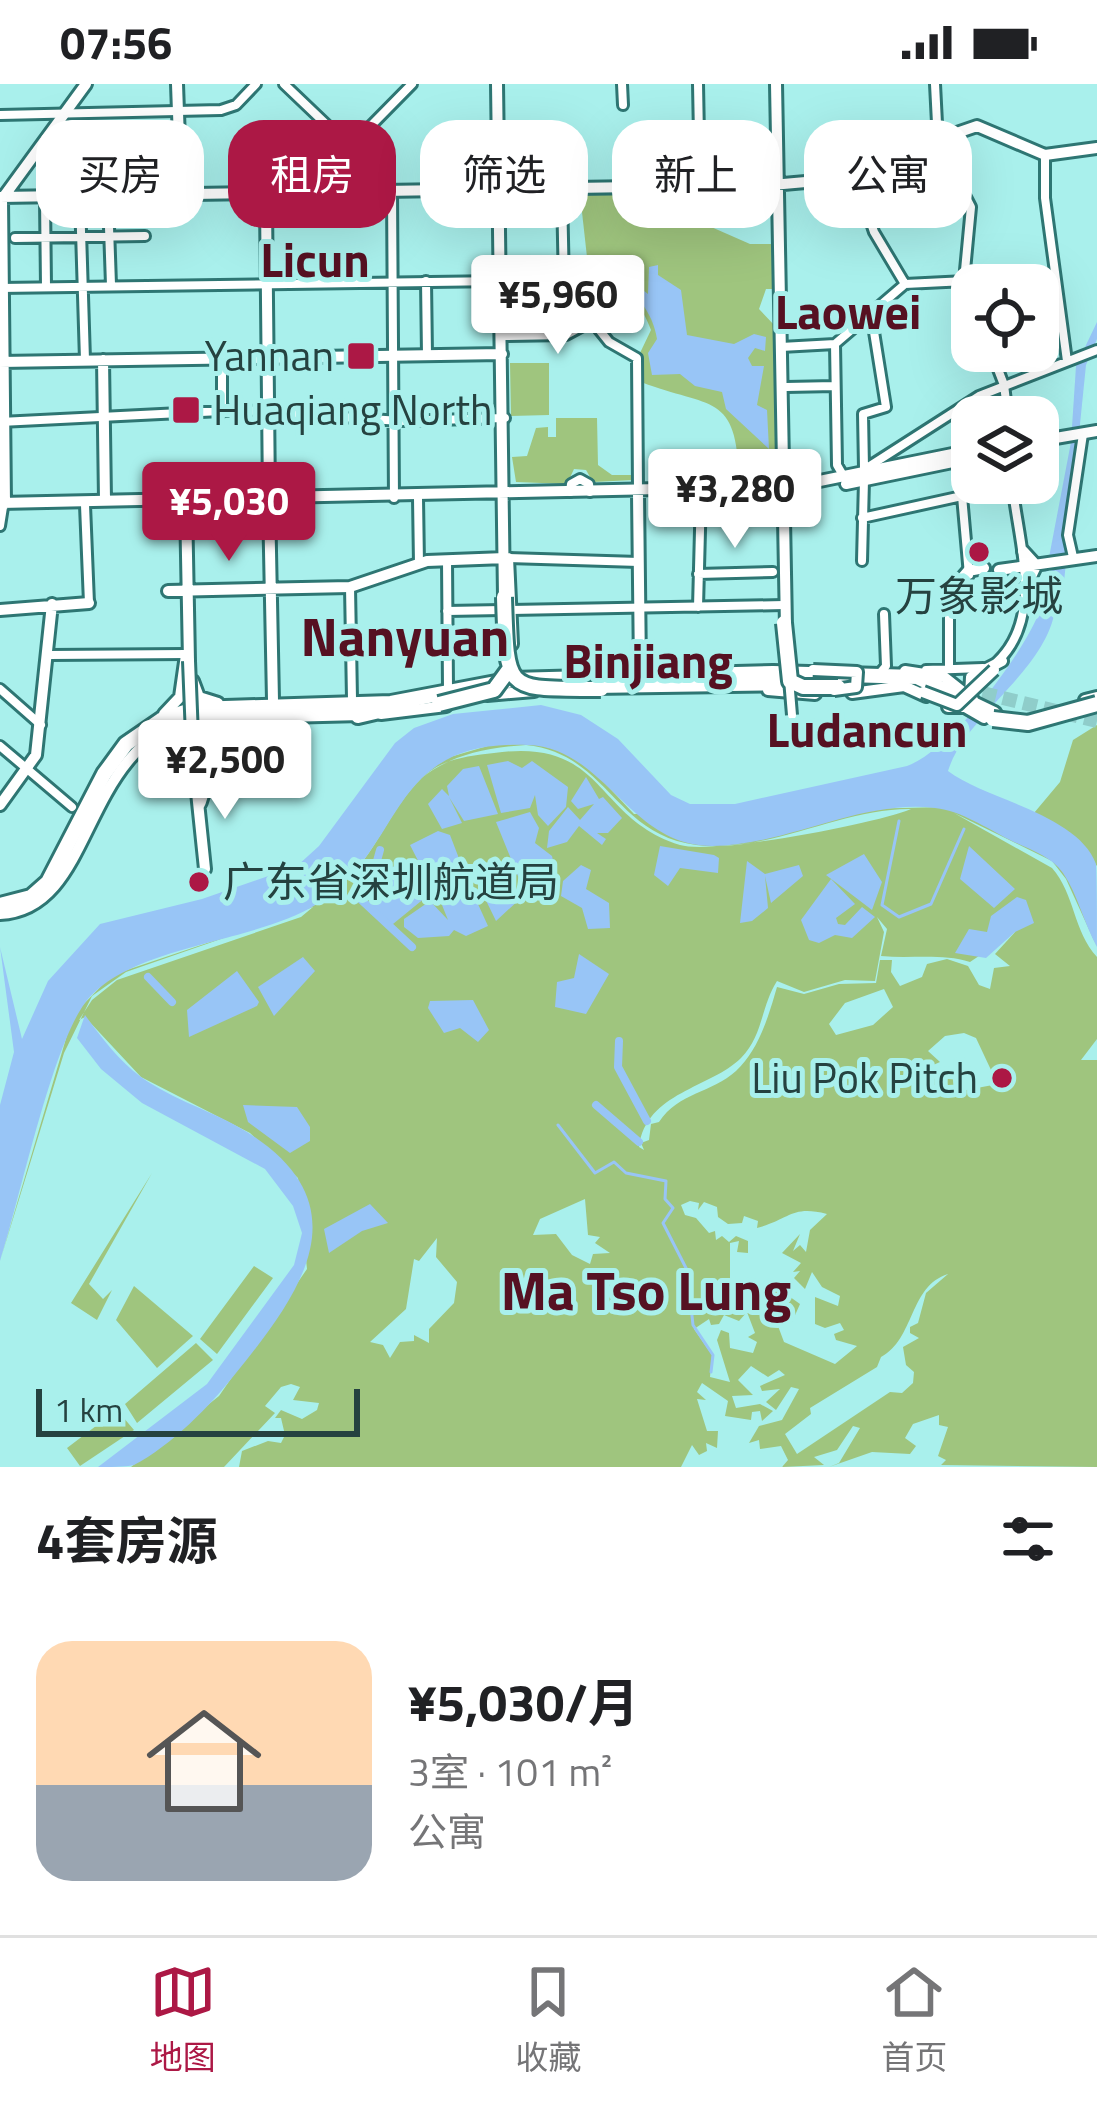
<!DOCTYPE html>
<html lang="zh">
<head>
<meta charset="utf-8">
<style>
  :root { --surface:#fff; --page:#f2f2f2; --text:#202124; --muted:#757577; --line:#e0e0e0; --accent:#ac1845 }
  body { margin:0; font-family:"Titillium Web","Noto Sans SC",sans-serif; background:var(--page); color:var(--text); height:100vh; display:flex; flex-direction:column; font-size:45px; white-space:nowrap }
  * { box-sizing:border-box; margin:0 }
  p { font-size:39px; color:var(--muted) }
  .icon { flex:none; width:66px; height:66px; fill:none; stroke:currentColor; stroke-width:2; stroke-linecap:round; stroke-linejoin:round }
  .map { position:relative; height:1383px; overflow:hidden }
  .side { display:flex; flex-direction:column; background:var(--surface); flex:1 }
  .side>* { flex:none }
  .banner { position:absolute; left:36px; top:36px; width:1026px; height:108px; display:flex; gap:24px }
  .controls { position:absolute; left:951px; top:180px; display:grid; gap:24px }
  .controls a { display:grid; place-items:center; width:108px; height:108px; border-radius:24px; background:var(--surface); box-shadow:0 12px 48px #0002; font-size:60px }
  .scale { position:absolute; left:36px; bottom:30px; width:324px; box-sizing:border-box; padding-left:12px; border:6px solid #254240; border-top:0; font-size:33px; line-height:42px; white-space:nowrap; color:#254240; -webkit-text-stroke:9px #a9f0ec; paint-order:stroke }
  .price { position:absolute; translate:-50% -102px; padding:0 27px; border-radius:12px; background:#fff; color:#222; font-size:39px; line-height:78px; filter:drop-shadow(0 3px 6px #0008) }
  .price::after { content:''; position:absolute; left:50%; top:72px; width:36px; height:27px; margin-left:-18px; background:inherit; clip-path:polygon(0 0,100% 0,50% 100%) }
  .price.on { background:var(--accent); color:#fff }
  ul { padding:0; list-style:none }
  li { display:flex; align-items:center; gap:36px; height:300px; padding:0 36px }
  li span { display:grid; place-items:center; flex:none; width:336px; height:240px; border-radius:36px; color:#555 }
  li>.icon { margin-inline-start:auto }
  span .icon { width:144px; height:144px; fill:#fffc; stroke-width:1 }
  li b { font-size:51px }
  h2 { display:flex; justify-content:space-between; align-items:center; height:144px; padding:0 36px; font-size:51px }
  .pill { padding:0 42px; border-radius:36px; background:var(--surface); box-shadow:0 12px 48px #0002; font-size:42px; line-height:108px }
  .pill.on { background:var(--accent); color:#fff }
  .status { display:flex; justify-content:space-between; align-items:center; height:84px; padding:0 60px; background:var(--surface); direction:ltr }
  .status svg { height:33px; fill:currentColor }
  .dock { display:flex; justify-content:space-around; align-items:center; height:168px; border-top:3px solid var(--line); background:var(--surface); font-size:33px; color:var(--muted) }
  .dock a { display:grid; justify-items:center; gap:6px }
  .dock .on { color:var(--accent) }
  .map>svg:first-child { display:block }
</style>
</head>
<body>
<div class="status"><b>07:56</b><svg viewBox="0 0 49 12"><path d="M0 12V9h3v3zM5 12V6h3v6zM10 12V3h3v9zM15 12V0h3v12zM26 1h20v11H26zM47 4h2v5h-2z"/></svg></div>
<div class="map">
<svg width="1097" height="1383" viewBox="0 0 1097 1383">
  <rect width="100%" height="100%" fill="#a9f0ec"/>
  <path fill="#9fc57e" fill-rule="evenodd" d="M708 109 709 142 750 160H775L776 205H766L759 225 776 243 779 384 768 396H739C737 307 711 325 641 298L640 269 651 246C643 224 627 200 604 197L597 173H587L580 110Z
    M510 279H549V331L511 332Z
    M556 334H597L598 381 612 391H634V396L593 398 586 386 574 385 567 400 516 398 512 373 527 372 536 344 548 343V353H556Z
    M1097 641V782L1073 752 1034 729 1060 698 1073 656Z
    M547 659 584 677 634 730 946 723 1036 763 1066 787 1097 863 1066 795 1052 777 954 729 1052 784C1075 810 1073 847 1097 873V955L1081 976H1097V1383L941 1381 946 1376 938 1372 948 1343 939 1341V1331L913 1340 905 1354 916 1362 910 1370 872 1368 829 1383 839 1379 860 1344 853 1342 837 1366 814 1373 824 1381 782 1383 788 1376 781 1362 760 1365 759 1356 749 1359 759 1342 782 1336 799 1305 791 1303 776 1326 766 1318 780 1305 762 1307 760 1302 785 1291 779 1286 768 1293 751 1282 738 1296 753 1311 732 1312 736 1324 760 1320 773 1327 762 1337 760 1327 752 1328 751 1336 725 1332 728 1317 702 1299 697 1308 706 1316 697 1315 707 1347H718L717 1364 706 1359 707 1367 699 1371 692 1361 681 1383H239L242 1367 268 1357 281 1359 285 1351 281 1334H275L281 1326 302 1335 317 1326 319 1319 293 1316 300 1303 291 1300 281 1303 265 1322 275 1329 224 1383H131L219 1312 307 1185 298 1094 250 1049 141 993 85 933 79 936 92 916 117 896 301 833 313 823 126 888 92 912 64 969 0 1177 73 931 112 891 225 853 395 718 433 678 491 661ZM526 661C601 669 612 737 677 757 753 779 835 724 911 725 879 739 714 771 680 761 593 734 606 653 494 669 470 672 445 674 425 691 397 715 380 758 356 786 399 704 428 667 526 661ZM877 833 887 845 881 872C911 875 942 869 970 878L1016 847 995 870 1010 882 994 884 990 905 979 901 968 882 947 875 927 880 922 893 900 902 891 888 892 876H880L876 899 839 900 804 910 777 903C768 934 759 965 736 987 712 1009 679 1008 659 1038L651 1040 649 1056 641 1059 644 1066 639 1063C646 1008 711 1004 741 974 763 952 761 922 777 897L804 908 845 896 875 897 884 848ZM884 905 893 923 873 941 836 951 829 940 845 919ZM964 949 976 954 991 986 1007 989 991 990 990 998 1010 996 1012 987 1014 997 961 1007 954 1003 952 990 931 982 940 978 928 967 945 952ZM585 1115 588 1151 600 1153 595 1159 610 1169 593 1170 590 1180 572 1171 556 1150 533 1151 540 1135ZM690 1117 699 1119 698 1126 704 1118 717 1123 718 1133 728 1140 742 1139 744 1132 758 1137 757 1144C791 1135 791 1121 827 1130L810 1146 806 1168 800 1161 793 1167 800 1150 782 1169 801 1179 793 1188 800 1187 794 1194 805 1205 812 1188 822 1203 840 1212 838 1222 815 1213V1240L825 1244 840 1239 844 1246 834 1250 836 1256 857 1262 835 1280 784 1258 775 1234 792 1238 800 1220 786 1210 785 1200 777 1202 781 1217 776 1206 771 1210 784 1222 774 1234 750 1223 730 1197V1159L739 1157 737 1168 748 1169V1157L736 1152 729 1158 722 1152 716 1156 715 1147 709 1149 696 1134 685 1131 681 1121ZM437 1154 436 1173 457 1198 454 1219 429 1245V1259L414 1251V1257L400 1258 390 1274 383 1261 370 1258 406 1225 414 1175 419 1177ZM948 1190 926 1209 918 1239 910 1243V1249L919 1254 903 1263 906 1281 914 1288 913 1299 902 1309 890 1308 797 1370 785 1350 811 1330 810 1324 877 1283 881 1273C915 1255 909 1202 948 1190ZM747 1228 755 1249 748 1253 757 1258 753 1269 730 1264 729 1249 721 1246 717 1256 730 1298 710 1293 712 1271 694 1245 709 1235 711 1241 719 1240 724 1231 739 1237Z
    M152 1089 89 1200 103 1215 112 1206 97 1236 71 1219Z
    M254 1182 273 1194 217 1270 200 1255Z
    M134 1202 193 1252 157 1284 116 1236Z
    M196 1259 213 1276 137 1339 125 1320Z
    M117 1326 134 1346 80 1382 67 1364Z"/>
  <path fill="#98c5f6" d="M658 181V191L681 206 687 251 734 260 754 250 766 253 765 267 755 264 748 274 752 282H764L757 321 767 326 769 365 726 325 722 308 695 302 680 290 652 291 648 269 657 255C653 227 634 208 614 191L622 190 648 210 649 183Z
    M1097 238V255L1086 281 1064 498 1062 505H1043L1071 358 1076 282Z
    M1040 526H1055C1045 588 965 632 948 687 984 715 1078 730 1096 780 1097 802 1097 839 1097 863 1084 840 1078 811 1063 789 1051 772 1028 765 1010 756 986 744 962 727 935 724 861 715 786 762 712 762 629 762 606 664 528 661 385 655 407 764 317 820 254 860 130 860 85 919 51 965 20 1115 0 1177V1021L14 968 0 863 22 955 48 897 100 840 202 815 297 782 319 762 395 659 414 644 453 630 541 621 581 631 618 655 671 711 690 720H735L907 682C951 666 1024 570 1040 526Z
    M508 677 522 684 532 677 568 703 566 723 548 742 538 731 535 711 530 724 501 729 487 681Z
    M479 682 498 730 464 737 449 713 462 739 442 745 428 720 442 705 449 712 447 702 463 685Z
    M586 693 599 715 603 713 622 734 608 749H597L606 755 602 761 579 742 567 758 547 764 549 747 568 723 580 736 594 720 578 725 571 717Z
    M530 728 539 744 535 759 552 772 555 785 526 812 496 738Z
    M438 747 450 751 465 790 433 806 410 761Z
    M660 762 714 771 719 774 718 789 680 784 668 802 654 791Z
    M969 762 1015 805 994 824 960 795Z
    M864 770 882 798 872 826 826 791Z
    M409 775 431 809 393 840 385 839 367 813 380 789Z
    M747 777 765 790 799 781 803 792 771 819 765 792 768 824 752 837 740 839Z
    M503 780 521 814 496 837 477 798Z
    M581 781 591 786 586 805 609 819 610 844 588 845 582 824 561 812 563 797Z
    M831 795 855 820 836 834 838 840 845 841 862 823 875 833 852 854 835 851 819 859 809 856 801 836Z
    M467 796 488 842 466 852 454 846 449 852 418 854 404 843V835L430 817 448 836 438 811Z
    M1017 813 1026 816 1034 839 1015 848 986 874 955 869 969 845 987 848 991 832Z
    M579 870 609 890 586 930 555 923 557 898 574 894Z
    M303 873 315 887 274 932 258 903Z
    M237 887 259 918 257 922 189 953 187 926Z
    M473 916 489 946 478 958 460 944 444 949 428 924 430 917Z
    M85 931C102 954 118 976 141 993 173 1016 213 1027 247 1048 365 1122 300 1210 236 1289 211 1321 171 1362 134 1381 124 1383 109 1383 98 1383L207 1300 294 1181 302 1149 293 1122 265 1085 142 1019 101 985 77 954Z
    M243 1021 297 1023 310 1043V1057L290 1069 248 1038Z
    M370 1120 388 1139 362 1147 329 1169 324 1145Z"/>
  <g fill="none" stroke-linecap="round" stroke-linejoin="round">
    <path stroke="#98c5f6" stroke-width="3" d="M899 737 882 821 899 833 931 820 964 745
      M558 1041 595 1089 614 1078 626 1089 666 1097 665 1115 673 1124 663 1139 687 1186 693 1241 713 1271 711 1288"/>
    <path stroke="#98c5f6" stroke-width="8" d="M380 766 375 784 355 810 412 863
      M148 893 172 918
      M619 957 618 983 647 1037
      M596 1021 639 1058"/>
    <path stroke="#8fcdca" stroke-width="14" stroke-dasharray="14 7" stroke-linecap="butt" d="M962 604 1097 637"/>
    <defs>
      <path id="minor" d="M284 0 350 63
        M622 0 623 21
        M698 0 700 105
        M935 0 938 59 971 123 964 197 972 229
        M0 31 221 26 236 21 256 0
        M1045 71V114L1067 277
        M856 87 869 117 904 109
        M392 107 394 414
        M562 108 564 202
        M351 109 350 63 412 0
        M108 114 111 201
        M45 115 46 202
        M80 115 85 276
        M863 115 874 148 905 200
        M15 154 145 152
        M426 197 427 271
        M504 202H564
        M564 202 609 258 637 274 638 405
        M0 204 501 197
        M505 252 566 251 592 237
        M835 260 837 381 844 393
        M781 263 835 260 905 200 966 197
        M991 267 1004 301 1008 333
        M222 274V328
        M786 303 835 302
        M0 338 241 326 400 337 505 334
        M864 384 863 330 886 323 871 229
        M865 385 979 312 1097 266
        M570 408 571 400 580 395 589 400 590 408
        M962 412 969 491
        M418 414 419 480
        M85 421 89 519
        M862 434 1012 401
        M0 442 3 423
        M1073 473 1068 451 1083 350
        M508 474 639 478
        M447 477 448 604
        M862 477 864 396
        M698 490 773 488
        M350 503 352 615
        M698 523 701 408
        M511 526 784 521
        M447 527 502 526
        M49 571 186 570
        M997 578C1045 533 1018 457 1012 399
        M949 585V509
        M926 586 983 584
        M880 589 886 582 884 530
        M0 605 41 641
        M0 662 72 723"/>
      <path id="major" d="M177 0 181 113
        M497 0 504 513
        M776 0 786 543
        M0 113 772 101 817 97 977 42 1045 71 1097 64
        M103 276 105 416
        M0 278 502 270
        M1038 357 1097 347
        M846 400 972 374
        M638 409 640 587
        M269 413 266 119 275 112
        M181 414 186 419 189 577
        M269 417 273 616
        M0 419 795 402 972 366
        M5 420 2 115 86 0
        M1023 467 1034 479
        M508 474 512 560
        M999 486 1097 472
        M1026 503 1036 482
        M168 507 350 503 427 477 505 474
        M949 509 968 487 984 484
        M0 526 89 519
        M905 587 944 593 973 616
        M193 597 199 613 218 619
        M768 606 815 610
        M852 609 904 602 926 612
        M487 611 534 607
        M970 613 971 593 1002 577
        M1085 616 1097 613
        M948 623H965L984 634
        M164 630 180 613 186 571
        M381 630 446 622
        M191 651 205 785
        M146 656 160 655 189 680
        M0 721 36 671 52 520
        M199 722C214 696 186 659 205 635L362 631
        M0 830C98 825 77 661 198 633"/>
      <path id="highway" d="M593 602 799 599
        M358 632 388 625
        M0 821 31 813 48 798 104 690 126 660 161 636 194 625 391 619 512 596 773 589 917 593 994 630"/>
    </defs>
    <use href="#minor" stroke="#2e7673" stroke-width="14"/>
    <use href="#major" stroke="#2e7673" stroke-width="16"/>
    <use href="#highway" stroke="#2e7673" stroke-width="20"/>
    <use href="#minor" stroke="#fff" stroke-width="8"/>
    <use href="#major" stroke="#fff" stroke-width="10"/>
    <use href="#highway" stroke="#fff" stroke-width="14"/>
    <defs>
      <path id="minor-bridge" d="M789 595 792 631"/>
      <path id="major-bridge" d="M813 586 857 588 856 603 834 606
        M923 608 957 621 994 586
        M170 662H185L192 652 189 577"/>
      <path id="highway-bridge" d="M504 513C507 612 505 604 601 605
        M784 539 790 597 803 603H838
        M439 620 494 606 510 584
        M993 635 1028 639 1097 620"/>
    </defs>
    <use href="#minor-bridge" stroke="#2e7673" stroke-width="14" stroke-linecap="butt"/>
    <use href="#major-bridge" stroke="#2e7673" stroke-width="16" stroke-linecap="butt"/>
    <use href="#highway-bridge" stroke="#2e7673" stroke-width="20" stroke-linecap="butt"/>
    <use href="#minor-bridge" stroke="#fff" stroke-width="8"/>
    <use href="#major-bridge" stroke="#fff" stroke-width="10"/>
    <use href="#highway-bridge" stroke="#fff" stroke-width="14"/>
  </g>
  <g fill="#ac1845" stroke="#a9f0ec" stroke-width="4.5">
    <rect x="346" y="257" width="30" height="30" rx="6"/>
    <rect x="171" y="311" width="30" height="30" rx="6"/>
    <circle cx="979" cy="468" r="12"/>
    <circle cx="199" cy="798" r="12"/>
    <circle cx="1002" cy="994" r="12"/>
  </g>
  <g text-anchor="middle" stroke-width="10" stroke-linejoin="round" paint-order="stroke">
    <g font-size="42" fill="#254240" stroke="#a9f0ec" text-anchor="end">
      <text x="334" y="287">Yannan</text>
      <text x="213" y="341" text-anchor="start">Huaqiang North</text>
      <text x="979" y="527" text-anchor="middle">万象影城</text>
      <text x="223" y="813" text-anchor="start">广东省深圳航道局</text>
      <text x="978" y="1009">Liu Pok Pitch</text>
    </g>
    <g font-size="48" font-weight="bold" fill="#561122" stroke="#a9f0ec">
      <text x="315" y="193">Licun</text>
      <text x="848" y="245">Laowei</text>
      <text x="648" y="594">Binjiang</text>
      <text x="867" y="663">Ludancun</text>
    </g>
    <g font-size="54" font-weight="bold" fill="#561122" stroke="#a9f0ec">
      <text x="405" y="572">Nanyuan</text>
      <text x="646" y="1226">Ma Tso Lung</text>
    </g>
  </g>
</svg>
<div class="controls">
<a><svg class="icon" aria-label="locate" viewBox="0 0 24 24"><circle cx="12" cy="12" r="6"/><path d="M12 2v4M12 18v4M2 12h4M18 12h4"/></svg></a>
<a><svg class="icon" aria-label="layers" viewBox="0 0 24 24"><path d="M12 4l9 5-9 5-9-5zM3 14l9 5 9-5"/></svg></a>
</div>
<div class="scale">1 km</div>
<b class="price" style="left:558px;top:273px">¥5,960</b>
<b class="price" style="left:735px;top:467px">¥3,280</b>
<b class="price on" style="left:229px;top:480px">¥5,030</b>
<b class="price" style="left:225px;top:738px">¥2,500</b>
<div class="banner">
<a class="pill">买房</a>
<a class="pill on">租房</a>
<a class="pill">筛选</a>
<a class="pill">新上</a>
<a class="pill">公寓</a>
</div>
</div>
<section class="side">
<h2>4套房源<svg class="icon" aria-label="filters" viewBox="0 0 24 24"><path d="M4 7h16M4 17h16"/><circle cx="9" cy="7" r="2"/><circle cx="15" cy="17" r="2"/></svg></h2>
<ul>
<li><span style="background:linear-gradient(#ffd9b3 60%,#9aa5b1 0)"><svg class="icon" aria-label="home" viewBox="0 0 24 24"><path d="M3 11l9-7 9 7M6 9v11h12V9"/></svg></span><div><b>¥5,030/月</b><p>3室 · 101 m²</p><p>公寓</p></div></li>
</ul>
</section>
<nav class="dock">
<a class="on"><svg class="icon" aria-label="map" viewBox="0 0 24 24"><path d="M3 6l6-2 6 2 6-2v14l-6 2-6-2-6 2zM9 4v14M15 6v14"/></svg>地图</a>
<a><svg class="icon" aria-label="saved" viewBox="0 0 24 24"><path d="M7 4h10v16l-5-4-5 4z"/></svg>收藏</a>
<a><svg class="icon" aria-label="home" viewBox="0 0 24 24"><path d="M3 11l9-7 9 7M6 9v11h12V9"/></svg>首页</a>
</nav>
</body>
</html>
